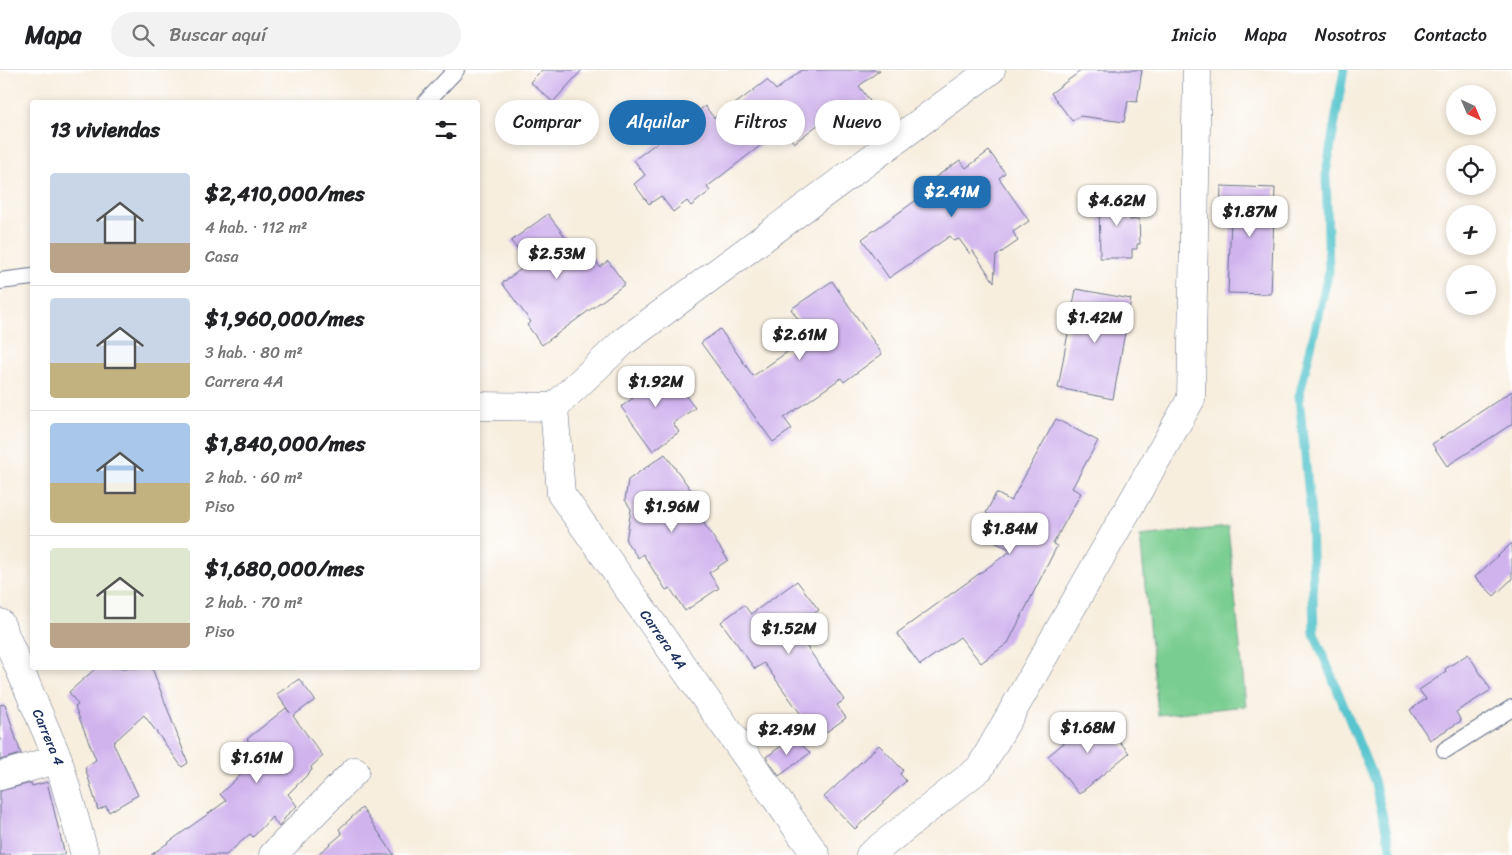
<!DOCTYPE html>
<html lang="es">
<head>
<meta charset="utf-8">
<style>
  :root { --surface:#fff; --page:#f2f2f2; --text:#202124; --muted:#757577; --line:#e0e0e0; --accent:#1f6fb2 }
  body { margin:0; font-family:Sriracha,sans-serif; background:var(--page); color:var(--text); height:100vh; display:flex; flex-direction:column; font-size:19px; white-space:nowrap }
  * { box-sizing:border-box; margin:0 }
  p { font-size:16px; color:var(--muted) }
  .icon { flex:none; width:28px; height:28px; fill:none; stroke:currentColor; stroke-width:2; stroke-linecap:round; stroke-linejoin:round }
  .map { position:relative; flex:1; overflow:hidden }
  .details { position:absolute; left:30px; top:30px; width:450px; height:570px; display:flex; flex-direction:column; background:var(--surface); border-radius:5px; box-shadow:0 2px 8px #0003 }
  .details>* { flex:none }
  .guide { position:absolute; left:495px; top:30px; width:475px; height:45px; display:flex; gap:10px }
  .needle { width:32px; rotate:136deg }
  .fabs { position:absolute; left:1446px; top:15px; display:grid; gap:10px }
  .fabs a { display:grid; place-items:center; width:50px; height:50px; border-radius:50%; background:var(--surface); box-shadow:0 2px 8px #0003; font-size:25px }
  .price { position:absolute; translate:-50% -42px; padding:0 11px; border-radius:10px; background:#fff; color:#222; font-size:16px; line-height:32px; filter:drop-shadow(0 1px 2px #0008) }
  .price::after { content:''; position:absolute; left:50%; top:30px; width:15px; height:11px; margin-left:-8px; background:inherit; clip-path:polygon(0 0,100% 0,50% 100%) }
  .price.active { background:var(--accent); color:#fff }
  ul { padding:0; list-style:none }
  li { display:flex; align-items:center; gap:15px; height:125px; padding:0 20px }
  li+li { border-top:1px solid var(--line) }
  li span { display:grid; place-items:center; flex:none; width:140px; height:100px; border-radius:5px; color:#555 }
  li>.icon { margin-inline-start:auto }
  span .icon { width:60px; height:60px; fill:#fffc; stroke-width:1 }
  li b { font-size:21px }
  h2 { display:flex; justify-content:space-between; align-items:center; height:60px; padding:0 20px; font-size:21px }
  .pill { padding:0 18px; border-radius:22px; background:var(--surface); box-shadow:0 2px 8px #0003; font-size:18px; line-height:45px }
  .pill.active { background:var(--accent); color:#fff }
  header { display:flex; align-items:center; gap:30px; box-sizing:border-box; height:70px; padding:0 25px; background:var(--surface); border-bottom:1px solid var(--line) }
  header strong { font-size:24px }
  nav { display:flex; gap:28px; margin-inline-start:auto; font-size:18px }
  .search { width:350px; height:45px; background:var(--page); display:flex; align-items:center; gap:12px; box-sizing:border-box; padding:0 18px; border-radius:28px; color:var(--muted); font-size:19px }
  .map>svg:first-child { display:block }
</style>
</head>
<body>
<header>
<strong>Mapa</strong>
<div class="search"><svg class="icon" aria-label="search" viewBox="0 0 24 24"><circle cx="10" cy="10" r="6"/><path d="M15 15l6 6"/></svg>Buscar aquí</div>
<nav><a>Inicio</a><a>Mapa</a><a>Nosotros</a><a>Contacto</a></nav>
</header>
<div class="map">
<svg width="1512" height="785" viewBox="0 0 1512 785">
  <rect width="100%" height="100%" fill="#fff"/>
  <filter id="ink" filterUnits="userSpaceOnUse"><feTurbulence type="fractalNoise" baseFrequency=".02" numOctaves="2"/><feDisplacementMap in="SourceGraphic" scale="10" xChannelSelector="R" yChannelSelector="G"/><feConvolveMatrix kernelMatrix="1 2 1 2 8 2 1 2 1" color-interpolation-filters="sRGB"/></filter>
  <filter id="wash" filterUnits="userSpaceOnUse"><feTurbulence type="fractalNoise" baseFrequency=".0096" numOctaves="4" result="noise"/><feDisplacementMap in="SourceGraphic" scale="20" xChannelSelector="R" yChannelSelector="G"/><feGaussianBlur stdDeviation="1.12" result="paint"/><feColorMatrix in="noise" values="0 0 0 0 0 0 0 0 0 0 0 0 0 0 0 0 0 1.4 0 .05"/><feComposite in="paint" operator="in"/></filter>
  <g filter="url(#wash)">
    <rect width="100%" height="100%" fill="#f7eede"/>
    <path fill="#79cd90" stroke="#4a7e77" d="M1228 457 1246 636 1158 645 1140 466Z"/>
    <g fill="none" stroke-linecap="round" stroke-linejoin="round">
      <path stroke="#58c5ce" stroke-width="9" d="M1344 0 1326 103 1329 201 1299 327 1311 446 1314 563 1374 710 1392 785"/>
    </g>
    <g id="blocks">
      <path fill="#d0b3ed" d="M542 0H582L553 32 530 12Z
        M802 0H880L859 16 870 31 849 47 841 37 794 73 783 58 707 117 710 121 691 136 687 131 673 142 661 126 649 134 634 114 645 105 634 90 705 36 714 48 726 38 727 40 767 10 776 20Z
        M1082 0H1142L1137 32 1128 31 1124 52 1080 46 1072 51 1051 23Z
        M989 81 1005 103 999 108 1029 151 1013 162 1018 171 996 186 994 212 973 181 970 184 959 169 954 171 950 166 889 208 862 169 922 126 919 121 931 113 930 111 960 90 966 98Z
        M1221 116 1275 118 1271 224 1228 223 1231 150H1220Z
        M1099 125H1130V150L1139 149 1140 174H1137V179H1132V188H1100Z
        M548 144 572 176 580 170 600 197 608 191 625 214 542 275 527 255 531 252 502 213 528 194 511 171Z
        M832 211 882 284 844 312 841 308 784 348 792 359 773 372 701 273 720 259 753 306 810 266 791 239Z
        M1076 219 1131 229 1113 329 1058 318Z
        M648 302 655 313 668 303 695 338 673 353 679 362 653 381 621 337 633 328 626 318Z
        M1512 321V354L1447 396 1432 374Z
        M1056 349 1098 371 1072 418 1081 423 1053 474 1057 476 1008 573 981 593 960 567 920 595 897 563 1012 480 994 472 1004 452 986 443 996 423 1011 431Z
        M665 384 696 427 690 432 728 490 709 503 719 518 685 541 670 518 666 520 643 484 638 488 626 471 631 439 625 430 628 410Z
        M1512 473V509L1494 526 1475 507Z
        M797 511 819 540 796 557 802 566 800 567 844 630 837 635 846 648 818 668 764 593 755 599 721 552 744 535 751 544Z
        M1468 584 1491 620 1456 642 1461 651 1430 670 1410 640 1426 629 1419 620 1446 602 1445 599Z
        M96 598H152L188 693 182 697 144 645 113 673 138 725 109 742 106 736 98 740 85 697 96 690 75 637 78 635 69 622Z
        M299 609 315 630 293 646 323 686 311 697 312 700 288 724 297 736 287 745 279 757 272 747 253 767 250 764 226 785H151L226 731 220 724 260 687 247 669 286 638 290 643 277 624Z
        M5 634 21 684 0 690V635Z
        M1098 645 1129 683 1079 724 1048 686Z
        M794 667 810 683 779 706 766 687Z
        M879 675 903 700 900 704 906 711 855 759 824 727Z
        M47 712 65 785H0V721L31 713 32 716Z
        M362 738 394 785H317L342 764 339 759Z"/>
    </g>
  </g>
  <g filter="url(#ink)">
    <use href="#blocks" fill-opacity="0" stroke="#68728b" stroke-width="1"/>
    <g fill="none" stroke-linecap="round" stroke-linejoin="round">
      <defs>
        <path id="service" d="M426 32 456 0
          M0 211 32 207
          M1445 680 1512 638"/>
        <g id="minor">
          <path d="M478 336 554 337"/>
          <path d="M554 337 623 272 991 0"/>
          <path id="s1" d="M554 337 561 424 816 785"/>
          <path d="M0 706 58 689"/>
          <path d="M273 785 355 701"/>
          <path d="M870 785 980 698 1191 329 1197 0"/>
        </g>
        <g id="tertiary">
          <path id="s2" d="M0 553 58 689 85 785"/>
        </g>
      </defs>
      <use href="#service" stroke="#68728b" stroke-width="18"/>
      <use href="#minor" stroke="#68728b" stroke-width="29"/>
      <use href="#tertiary" stroke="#68728b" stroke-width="29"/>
      <use href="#service" stroke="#fff" stroke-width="16"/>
      <use href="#minor" stroke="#fff" stroke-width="28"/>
      <use href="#tertiary" stroke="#fff" stroke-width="28"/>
    </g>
  </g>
  <g text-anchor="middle" stroke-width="4" stroke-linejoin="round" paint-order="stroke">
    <g font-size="14" fill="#1b2f5e" stroke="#fff">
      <text dy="5" stroke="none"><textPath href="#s1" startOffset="265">Carrera 4A</textPath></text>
      <text dy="5" stroke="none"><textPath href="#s2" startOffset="124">Carrera 4</textPath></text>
    </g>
  </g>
</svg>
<div class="fabs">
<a><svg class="needle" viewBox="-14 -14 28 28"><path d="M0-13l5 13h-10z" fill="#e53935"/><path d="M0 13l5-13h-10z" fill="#757577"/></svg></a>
<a><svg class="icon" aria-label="locate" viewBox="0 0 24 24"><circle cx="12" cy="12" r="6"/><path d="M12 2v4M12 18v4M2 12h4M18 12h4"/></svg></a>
<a>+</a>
<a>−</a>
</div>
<b class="price active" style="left:952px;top:148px">$2.41M</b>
<b class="price" style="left:1117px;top:157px">$4.62M</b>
<b class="price" style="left:1250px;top:168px">$1.87M</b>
<b class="price" style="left:557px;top:210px">$2.53M</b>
<b class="price" style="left:1095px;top:274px">$1.42M</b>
<b class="price" style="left:800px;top:291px">$2.61M</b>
<b class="price" style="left:656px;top:338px">$1.92M</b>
<b class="price" style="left:672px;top:463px">$1.96M</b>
<b class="price" style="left:1010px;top:485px">$1.84M</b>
<b class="price" style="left:789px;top:585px">$1.52M</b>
<b class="price" style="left:1088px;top:684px">$1.68M</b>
<b class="price" style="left:787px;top:686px">$2.49M</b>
<b class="price" style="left:257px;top:714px">$1.61M</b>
<div class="guide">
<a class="pill">Comprar</a>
<a class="pill active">Alquilar</a>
<a class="pill">Filtros</a>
<a class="pill">Nuevo</a>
</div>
<section class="details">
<h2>13 viviendas<svg class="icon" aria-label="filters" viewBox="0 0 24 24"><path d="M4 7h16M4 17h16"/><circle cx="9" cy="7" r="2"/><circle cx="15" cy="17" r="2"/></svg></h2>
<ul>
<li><span style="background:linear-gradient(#c9d6e8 70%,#b9a48a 0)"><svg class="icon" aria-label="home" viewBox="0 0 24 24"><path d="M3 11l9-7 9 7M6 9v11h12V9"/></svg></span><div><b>$2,410,000/mes</b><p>4 hab. · 112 m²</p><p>Casa</p></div></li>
<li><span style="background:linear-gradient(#c9d6e8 65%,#c2b280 0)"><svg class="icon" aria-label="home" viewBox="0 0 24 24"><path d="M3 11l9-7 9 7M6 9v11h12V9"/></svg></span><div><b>$1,960,000/mes</b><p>3 hab. · 80 m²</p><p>Carrera 4A</p></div></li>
<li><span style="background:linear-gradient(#a9c7e8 60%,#c2b280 0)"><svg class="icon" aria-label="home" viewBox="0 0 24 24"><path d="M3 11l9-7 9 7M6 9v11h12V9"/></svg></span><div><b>$1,840,000/mes</b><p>2 hab. · 60 m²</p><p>Piso</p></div></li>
<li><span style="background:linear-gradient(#dfe7d0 75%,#b9a48a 0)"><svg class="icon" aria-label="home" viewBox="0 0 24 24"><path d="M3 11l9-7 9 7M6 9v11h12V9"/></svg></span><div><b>$1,680,000/mes</b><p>2 hab. · 70 m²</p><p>Piso</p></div></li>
</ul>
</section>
</div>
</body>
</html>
